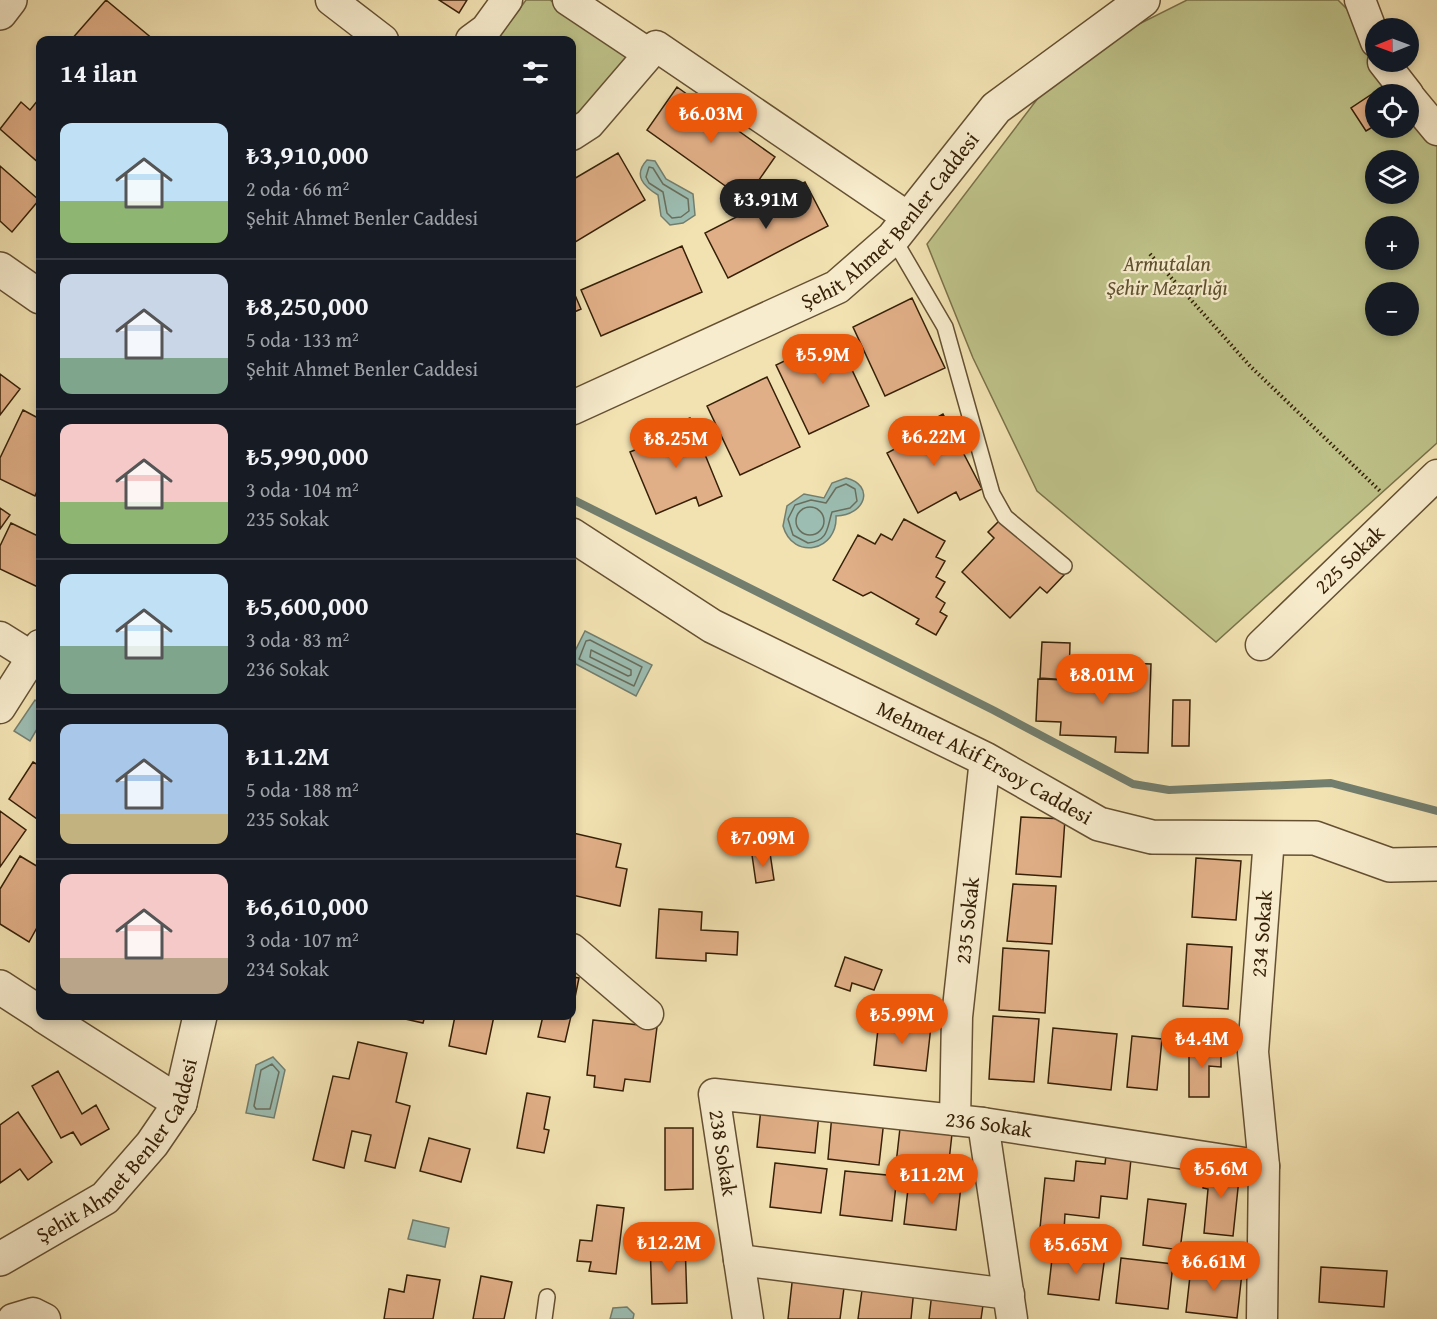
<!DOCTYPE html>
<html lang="tr">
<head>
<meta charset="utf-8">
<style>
  :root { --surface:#171b24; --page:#242831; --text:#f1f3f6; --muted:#9ea1a6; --line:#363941; --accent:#ea580c }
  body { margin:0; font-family:"Gentium Book Plus",serif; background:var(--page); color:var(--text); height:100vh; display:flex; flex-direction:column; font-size:22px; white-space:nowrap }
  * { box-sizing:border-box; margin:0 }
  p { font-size:20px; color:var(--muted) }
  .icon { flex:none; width:33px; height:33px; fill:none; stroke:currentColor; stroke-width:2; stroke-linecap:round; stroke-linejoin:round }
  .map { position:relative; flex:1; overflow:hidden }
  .drawer { position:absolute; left:36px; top:36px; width:540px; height:984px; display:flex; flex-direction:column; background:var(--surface); border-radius:12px; box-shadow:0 3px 9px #0003 }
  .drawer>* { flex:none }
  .needle { width:39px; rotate:269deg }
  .tools { position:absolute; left:1365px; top:18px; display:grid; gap:12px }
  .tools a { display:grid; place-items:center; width:54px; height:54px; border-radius:50%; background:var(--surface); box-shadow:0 3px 9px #0003; font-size:30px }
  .price { position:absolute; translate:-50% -51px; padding:0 14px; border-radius:21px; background:var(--accent); color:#fff; font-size:20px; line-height:39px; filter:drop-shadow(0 2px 3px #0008) }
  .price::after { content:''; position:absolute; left:50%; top:36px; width:18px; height:14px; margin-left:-9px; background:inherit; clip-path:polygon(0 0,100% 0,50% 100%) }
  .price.active { background:#222; color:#fff }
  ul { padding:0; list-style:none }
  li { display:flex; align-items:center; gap:18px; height:150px; padding:0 24px }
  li+li { border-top:2px solid var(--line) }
  li span { display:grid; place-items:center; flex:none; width:168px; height:120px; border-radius:12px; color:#555 }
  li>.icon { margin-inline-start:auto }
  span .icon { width:72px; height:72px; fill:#fffc; stroke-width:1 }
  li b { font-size:26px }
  h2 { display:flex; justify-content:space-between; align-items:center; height:72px; padding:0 24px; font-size:26px }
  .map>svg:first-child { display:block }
</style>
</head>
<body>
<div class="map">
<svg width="1437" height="1319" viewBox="0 0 1437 1319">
  <rect width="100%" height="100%" fill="#f2e2b2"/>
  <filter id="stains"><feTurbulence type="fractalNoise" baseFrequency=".00333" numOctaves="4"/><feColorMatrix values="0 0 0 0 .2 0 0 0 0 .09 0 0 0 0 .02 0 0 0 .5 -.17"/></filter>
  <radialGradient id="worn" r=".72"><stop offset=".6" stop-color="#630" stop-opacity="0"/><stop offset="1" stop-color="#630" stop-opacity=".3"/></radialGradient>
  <path fill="#bec289" stroke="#7a7148" stroke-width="1.5" fill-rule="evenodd" d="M526 0H550L639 54 572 122V40H497Z
    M1187 0H1338L1349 11 1405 94H1376V128H1408L1409 99 1437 141V443L1216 642 1037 491 973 358 927 244 1067 60ZM1376 160H1408V194H1376ZM1376 226H1408V260H1376ZM1376 292H1408V326H1376Z"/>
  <path fill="#9cbdb2" stroke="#737e6e" stroke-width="1.5" d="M647 160 655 161 666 179 693 194 695 215 683 223 670 225 661 216 658 195C643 186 633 175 647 160Z
    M846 478C875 485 866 515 836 516 838 551 793 561 783 526L787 506 804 494 824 498 832 483Z
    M585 631 652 665 636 696 572 662V657Z
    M35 700 40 704V724L30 741 14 731Z
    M273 1057 285 1070 274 1118 246 1113 256 1065Z
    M413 1220 449 1228 445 1247 408 1239Z
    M627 1307 634 1314 633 1319H610L613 1308Z"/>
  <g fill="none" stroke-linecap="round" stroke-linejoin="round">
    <path stroke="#696e5c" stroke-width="1.5" d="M649 167 653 168 663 184 688 199 689 211 681 217 672 218 667 213 663 192 649 183 646 177Z
      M846 484 855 489 857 501 850 508 832 512C827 527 829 541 808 543L793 535 788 519 795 505 811 500 826 503 836 488Z
      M796 521a14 14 0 1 1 28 0a14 14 0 1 1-28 0Z
      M590 640 642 667 634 686 579 659 586 641Z
      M591 650 631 670V675L628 676 590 657Z
      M272 1064 279 1072 270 1109H256L254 1106 261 1070Z"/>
    <path stroke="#737e6e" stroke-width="8" d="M572 499 993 710 1133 784 1169 790 1331 783 1437 811"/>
  </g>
  <path fill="#e1af87" stroke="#362007" stroke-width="1.5" d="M106 0 154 40H71Z
    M439 0H467L459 13Z
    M677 87 775 157 745 200 647 130Z
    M1381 88 1385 94H1376V125L1366 131 1351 108Z
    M38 100 40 103V164L0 129 21 102 30 110Z
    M618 153 645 200 572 244V180Z
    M0 166 39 200 12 232 0 221Z
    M805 182 828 226 728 278 705 233Z
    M682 246 702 292 601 336 581 290Z
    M572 288 581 309 572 313Z
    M912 298 945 368 885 396 853 327Z
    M836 336 869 406 809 434 776 365Z
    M0 374 20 389 0 415Z
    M767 377 800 447 740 475 707 406Z
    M23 410 40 419V484L35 496 0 479V458Z
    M943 414 982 489 960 500 956 492 918 513 887 453 929 431 925 424Z
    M690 418 722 496 699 506 696 497 656 514 630 452 674 434 670 426Z
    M0 508 10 515 0 529Z
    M1003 517 1064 575 1047 593 1040 587 1010 618 962 572 994 538 988 532Z
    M904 519 945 541 936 557 945 561 936 577 945 582 936 597 945 603 940 612 947 616 936 635 916 624 919 619 871 592 863 596 833 580 858 535 875 544 881 534 892 540Z
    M11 523 40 537V588L0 569V546Z
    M1042 642 1070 643 1069 680 1040 678Z
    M1100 662 1151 664 1148 753 1115 752 1116 737 1060 735 1061 722 1036 721 1038 679 1099 681Z
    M1173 700H1190L1189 746H1172Z
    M33 762 40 766V821L9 799Z
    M0 811 26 830 0 867Z
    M1021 817 1065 819 1061 877 1016 874Z
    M573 833 621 844 616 867 627 869 620 906 572 895Z
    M770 853 774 880 756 883 752 855Z
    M20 856 40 868V922L29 942 0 924V889Z
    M1196 858 1241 861 1236 920 1192 917Z
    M1013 884 1056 886 1052 944 1007 941Z
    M659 909 702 912 701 930 738 932 737 955 706 953V961L656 958Z
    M1187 944 1232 947 1228 1009 1183 1006Z
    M1003 948 1049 951 1045 1013 999 1010Z
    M845 957 882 970 874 990 852 983 850 991 835 986Z
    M572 977 579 978 572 1012Z
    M392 1016H425L423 1023Z
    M455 1016H494L486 1054 449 1046Z
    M543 1016H571L565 1042 538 1037Z
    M993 1016 1039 1019 1034 1082 989 1079Z
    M593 1020 657 1027 650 1082 625 1079 623 1091 594 1087 595 1076 587 1075Z
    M879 1020 931 1026 926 1071 874 1065Z
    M1053 1028 1117 1034 1111 1090 1048 1083Z
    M1132 1036 1162 1039 1157 1090 1127 1087Z
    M358 1042 407 1053 396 1102 410 1106 395 1168 365 1161 371 1135 352 1131 344 1168 313 1160 333 1076 349 1079Z
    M1189 1047H1221V1067L1209 1066V1097H1189Z
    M58 1071 82 1114 96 1105 109 1129 81 1145 73 1132 61 1138 32 1086Z
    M527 1093 550 1097 544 1129 549 1130 544 1153 517 1148Z
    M761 1108 819 1114 815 1153 757 1147Z
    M18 1112 52 1162 28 1180 20 1169 0 1183V1125Z
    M832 1114 884 1120 879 1165 828 1159Z
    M901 1119 953 1125 948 1170 896 1164Z
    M665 1128H693V1189L665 1190Z
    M429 1138 470 1149 461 1182 420 1171Z
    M1107 1147 1132 1149 1127 1199 1101 1196 1099 1218 1065 1214 1064 1231 1040 1228 1045 1178 1074 1181 1076 1161 1105 1164Z
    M775 1163 827 1169 821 1213 770 1207Z
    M1206 1165 1240 1169 1233 1236 1204 1233 1208 1189 1203 1188Z
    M845 1171 897 1176 892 1221 840 1215Z
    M909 1180 961 1186 956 1230 904 1224Z
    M1148 1199 1186 1204 1180 1250 1143 1245Z
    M597 1205 624 1208 616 1274 589 1271 591 1262 577 1261 580 1240 592 1241Z
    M685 1241 687 1303 652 1304 650 1242Z
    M1053 1250 1105 1256 1099 1300 1048 1294Z
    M1121 1258 1173 1264 1168 1309 1116 1303Z
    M1191 1267 1242 1273 1237 1318 1186 1312Z
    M1321 1267 1387 1271 1384 1307 1319 1302Z
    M793 1274 845 1280 840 1319H788Z
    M407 1275 440 1280 433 1319H384L389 1289 404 1292Z
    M481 1276 512 1282 504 1319H473Z
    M863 1283 914 1289 911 1319H858Z
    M932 1292 984 1298 981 1319H929Z"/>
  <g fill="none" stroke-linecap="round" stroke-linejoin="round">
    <defs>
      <path id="service" d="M893 238 945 327 992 494 1005 517 1064 566
        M544 1319 547 1297"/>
      <g id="minor">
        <path d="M331 0 383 40"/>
        <path d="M568 0 649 54"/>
        <path d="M1360 0 1376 42"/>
        <path d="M471 40 486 29 507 0"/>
        <path d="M1383 62 1408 94"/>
        <path d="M1408 95 1437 130"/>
        <path d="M572 135 589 124 656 46 909 218"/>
        <path d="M0 637 40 662"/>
        <path id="s1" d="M1261 645 1437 475"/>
        <path d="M0 708 40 645"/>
        <path d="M572 949 648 1014"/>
        <path id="s2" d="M955 1120 957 1017 985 759"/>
        <path d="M983 1123 1012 1319"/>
        <path d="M739 1260 1009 1294"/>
        <path d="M13 1319 33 1313 45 1319"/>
        <path id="s3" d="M748 1319 714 1094 983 1123 1264 1166"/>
        <path id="s4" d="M1262 1319 1264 1166 1253 1052 1269 838"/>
      </g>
      <g id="tertiary">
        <path d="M0 13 10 0"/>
        <path d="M0 269 40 297"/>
        <path id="s5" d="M572 408 837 287 893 238 996 108 1143 0"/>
        <path id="s6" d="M572 535 712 626 985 759 1099 824 1152 837 1315 838 1390 865 1437 864"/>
        <path d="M0 987 40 1013"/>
        <path d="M44 1016 180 1103"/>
        <path id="s7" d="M0 1259 105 1198 152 1144 180 1103 200 1016"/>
      </g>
    </defs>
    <use href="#service" stroke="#655032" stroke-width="18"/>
    <use href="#minor" stroke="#655032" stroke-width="33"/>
    <use href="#tertiary" stroke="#655032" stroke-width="36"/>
    <path stroke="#362007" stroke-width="4" stroke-dasharray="1.5 3" stroke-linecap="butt" d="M531 40H558
      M1150 254 1250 366 1380 491"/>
    <use href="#service" stroke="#f7eccd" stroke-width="15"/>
    <use href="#minor" stroke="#f7eccd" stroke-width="30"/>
    <use href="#tertiary" stroke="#f7eccd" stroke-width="33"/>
  </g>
  <g text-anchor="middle" stroke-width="4.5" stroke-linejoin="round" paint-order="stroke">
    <g font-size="21" fill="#362007" stroke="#f7eccd">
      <text dy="7" stroke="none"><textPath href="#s5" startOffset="375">Şehit Ahmet Benler Caddesi</textPath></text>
      <text dy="7" stroke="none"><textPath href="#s1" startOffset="123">225 Sokak</textPath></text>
      <text dy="7" stroke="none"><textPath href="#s6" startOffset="472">Mehmet Akif Ersoy Caddesi</textPath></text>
      <text dy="7" stroke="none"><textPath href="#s2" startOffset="200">235 Sokak</textPath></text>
      <text dy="7" stroke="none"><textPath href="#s4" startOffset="386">234 Sokak</textPath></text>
      <text dy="7" stroke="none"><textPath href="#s3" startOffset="504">236 Sokak</textPath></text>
      <text dy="7" stroke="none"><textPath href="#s7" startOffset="166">Şehit Ahmet Benler Caddesi</textPath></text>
      <text transform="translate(723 1153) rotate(81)" y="7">238 Sokak</text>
    </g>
    <g font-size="21" font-style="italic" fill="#5f512e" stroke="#f7eccd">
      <text x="1167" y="271">Armutalan<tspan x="1167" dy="24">Şehir Mezarlığı</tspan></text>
    </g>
  </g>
  <rect width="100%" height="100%" filter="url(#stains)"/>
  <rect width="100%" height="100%" fill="url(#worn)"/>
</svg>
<div class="tools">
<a><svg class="needle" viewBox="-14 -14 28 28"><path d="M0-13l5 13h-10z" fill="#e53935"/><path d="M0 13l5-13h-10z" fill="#9ea1a6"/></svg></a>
<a><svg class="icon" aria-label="locate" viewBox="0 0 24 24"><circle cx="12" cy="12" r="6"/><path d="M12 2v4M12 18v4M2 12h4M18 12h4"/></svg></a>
<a><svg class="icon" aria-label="layers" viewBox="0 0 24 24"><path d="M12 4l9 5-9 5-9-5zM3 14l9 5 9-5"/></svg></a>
<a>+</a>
<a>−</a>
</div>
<b class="price" style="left:711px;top:144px">₺6.03M</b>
<b class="price active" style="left:766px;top:230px">₺3.91M</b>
<b class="price" style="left:823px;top:385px">₺5.9M</b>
<b class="price" style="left:934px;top:467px">₺6.22M</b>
<b class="price" style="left:676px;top:469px">₺8.25M</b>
<b class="price" style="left:1102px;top:705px">₺8.01M</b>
<b class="price" style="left:763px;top:868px">₺7.09M</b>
<b class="price" style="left:902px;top:1045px">₺5.99M</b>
<b class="price" style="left:1202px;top:1069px">₺4.4M</b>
<b class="price" style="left:1221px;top:1199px">₺5.6M</b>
<b class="price" style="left:932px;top:1205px">₺11.2M</b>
<b class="price" style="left:669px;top:1273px">₺12.2M</b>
<b class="price" style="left:1076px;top:1275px">₺5.65M</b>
<b class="price" style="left:1214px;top:1292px">₺6.61M</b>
<section class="drawer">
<h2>14 ilan<svg class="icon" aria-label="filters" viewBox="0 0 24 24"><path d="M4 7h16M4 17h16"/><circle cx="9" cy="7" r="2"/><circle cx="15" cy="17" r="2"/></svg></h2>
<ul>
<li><span style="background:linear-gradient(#bfe0f5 65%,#8fb573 0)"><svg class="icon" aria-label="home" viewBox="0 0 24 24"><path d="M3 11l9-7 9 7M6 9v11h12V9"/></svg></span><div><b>₺3,910,000</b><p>2 oda · 66 m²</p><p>Şehit Ahmet Benler Caddesi</p></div></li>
<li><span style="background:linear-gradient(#c9d6e8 70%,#7fa58c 0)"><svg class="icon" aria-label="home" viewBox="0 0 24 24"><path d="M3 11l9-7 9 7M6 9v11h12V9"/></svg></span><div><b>₺8,250,000</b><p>5 oda · 133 m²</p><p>Şehit Ahmet Benler Caddesi</p></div></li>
<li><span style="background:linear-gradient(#f6c9c9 65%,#8fb573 0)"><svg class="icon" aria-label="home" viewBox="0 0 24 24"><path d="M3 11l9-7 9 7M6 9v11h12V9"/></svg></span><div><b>₺5,990,000</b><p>3 oda · 104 m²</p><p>235 Sokak</p></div></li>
<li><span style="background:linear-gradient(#bfe0f5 60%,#7fa58c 0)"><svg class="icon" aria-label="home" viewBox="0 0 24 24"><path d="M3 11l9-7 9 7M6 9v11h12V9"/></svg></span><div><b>₺5,600,000</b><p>3 oda · 83 m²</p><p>236 Sokak</p></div></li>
<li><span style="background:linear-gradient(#a9c7e8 75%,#c2b280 0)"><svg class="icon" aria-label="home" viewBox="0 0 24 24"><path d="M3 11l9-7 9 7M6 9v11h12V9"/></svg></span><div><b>₺11.2M</b><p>5 oda · 188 m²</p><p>235 Sokak</p></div></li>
<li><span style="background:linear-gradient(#f6c9c9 70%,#b9a48a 0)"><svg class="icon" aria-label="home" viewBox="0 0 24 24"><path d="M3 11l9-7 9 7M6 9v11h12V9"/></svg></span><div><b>₺6,610,000</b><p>3 oda · 107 m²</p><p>234 Sokak</p></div></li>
</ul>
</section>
</div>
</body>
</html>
